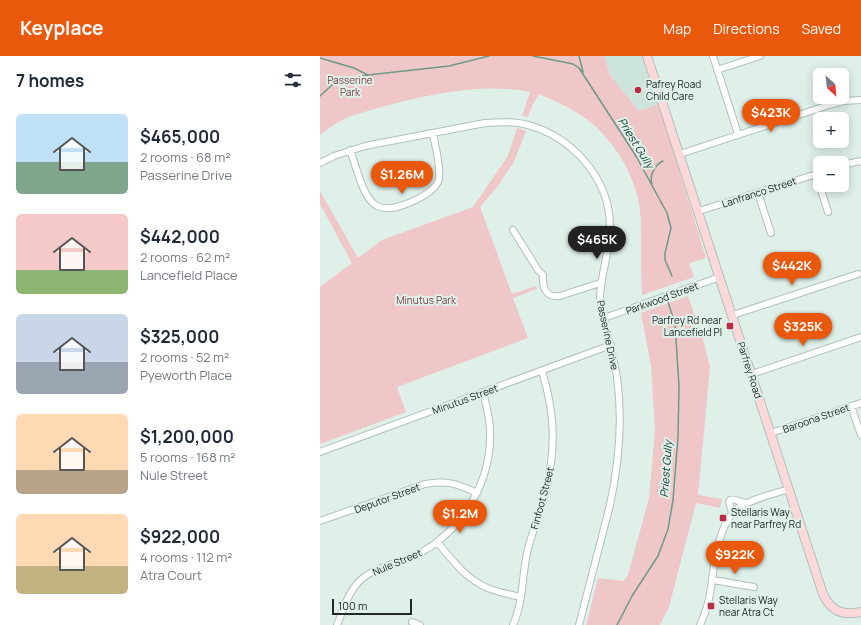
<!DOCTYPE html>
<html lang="en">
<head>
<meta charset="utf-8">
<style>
  :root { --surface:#fff; --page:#f2f2f3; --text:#1f2937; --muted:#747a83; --accent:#ea580c }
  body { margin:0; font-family:Manrope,sans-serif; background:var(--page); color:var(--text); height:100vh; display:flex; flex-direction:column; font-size:15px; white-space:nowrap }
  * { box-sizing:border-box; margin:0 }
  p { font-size:13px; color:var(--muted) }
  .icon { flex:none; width:22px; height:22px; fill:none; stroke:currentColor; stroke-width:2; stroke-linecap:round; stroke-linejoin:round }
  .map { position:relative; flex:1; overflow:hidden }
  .drawer { display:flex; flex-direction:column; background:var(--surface); width:320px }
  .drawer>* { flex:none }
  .needle { width:26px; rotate:153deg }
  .controls { position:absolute; left:493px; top:12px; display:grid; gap:8px }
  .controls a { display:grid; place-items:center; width:36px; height:36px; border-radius:6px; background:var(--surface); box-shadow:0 2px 10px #0003; font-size:20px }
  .scale { position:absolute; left:12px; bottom:10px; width:80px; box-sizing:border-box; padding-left:4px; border:2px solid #222825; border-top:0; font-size:11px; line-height:14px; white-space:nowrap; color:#222825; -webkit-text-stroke:3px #dff0e9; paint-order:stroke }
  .price { position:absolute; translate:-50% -34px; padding:0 9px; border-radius:14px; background:var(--accent); color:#fff; font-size:13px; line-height:26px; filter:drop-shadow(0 1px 2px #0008) }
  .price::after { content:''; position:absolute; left:50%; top:24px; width:12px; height:9px; margin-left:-6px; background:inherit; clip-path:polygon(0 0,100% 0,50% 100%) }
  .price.active { background:#222; color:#fff }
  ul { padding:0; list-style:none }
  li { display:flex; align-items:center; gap:12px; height:100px; padding:0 16px }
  li span { display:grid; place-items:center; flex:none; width:112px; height:80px; border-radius:6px; color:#555 }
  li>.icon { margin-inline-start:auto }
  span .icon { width:48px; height:48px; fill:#fffc; stroke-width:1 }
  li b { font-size:17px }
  h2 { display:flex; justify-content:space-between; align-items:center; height:48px; padding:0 16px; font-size:17px }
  header { display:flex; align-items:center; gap:24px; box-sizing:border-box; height:56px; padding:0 20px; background:var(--accent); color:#fff }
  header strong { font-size:19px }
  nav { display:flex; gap:22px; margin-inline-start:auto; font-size:14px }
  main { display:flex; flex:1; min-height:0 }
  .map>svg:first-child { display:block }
</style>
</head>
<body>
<header>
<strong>Keyplace</strong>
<nav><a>Map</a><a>Directions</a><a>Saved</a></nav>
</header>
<main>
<section class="drawer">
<h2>7 homes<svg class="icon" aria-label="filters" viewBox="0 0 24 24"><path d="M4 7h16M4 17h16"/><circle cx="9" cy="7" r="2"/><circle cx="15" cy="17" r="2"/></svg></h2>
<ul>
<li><span style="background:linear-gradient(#bfe0f5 60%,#7fa58c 0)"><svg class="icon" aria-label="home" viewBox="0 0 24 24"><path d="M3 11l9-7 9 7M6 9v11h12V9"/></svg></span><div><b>$465,000</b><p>2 rooms · 68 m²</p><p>Passerine Drive</p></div></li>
<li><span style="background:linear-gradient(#f6c9c9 70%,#8fb573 0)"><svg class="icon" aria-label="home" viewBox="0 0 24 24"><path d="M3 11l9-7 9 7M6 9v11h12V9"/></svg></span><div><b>$442,000</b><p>2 rooms · 62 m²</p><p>Lancefield Place</p></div></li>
<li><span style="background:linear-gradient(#c9d6e8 60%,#9aa5b1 0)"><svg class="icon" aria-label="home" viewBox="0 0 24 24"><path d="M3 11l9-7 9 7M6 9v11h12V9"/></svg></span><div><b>$325,000</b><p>2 rooms · 52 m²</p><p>Pyeworth Place</p></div></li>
<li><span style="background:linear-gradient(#ffd9b3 70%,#b9a48a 0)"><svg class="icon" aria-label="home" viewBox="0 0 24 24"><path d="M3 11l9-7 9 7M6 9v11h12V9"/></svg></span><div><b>$1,200,000</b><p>5 rooms · 168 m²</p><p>Nule Street</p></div></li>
<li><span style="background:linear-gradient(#ffd9b3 65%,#c2b280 0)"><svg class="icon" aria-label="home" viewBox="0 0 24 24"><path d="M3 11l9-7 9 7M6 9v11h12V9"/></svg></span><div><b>$922,000</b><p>4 rooms · 112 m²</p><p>Atra Court</p></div></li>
</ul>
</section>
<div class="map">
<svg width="541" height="569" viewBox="0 0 541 569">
  <rect width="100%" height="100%" fill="#dff0e9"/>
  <path fill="#cce4da" d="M284 0H323L339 48 319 55 290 19Z"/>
  <path fill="#efc7c8" d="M0 0H284L290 19 319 55 339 48 386 202 369 207 374 221 322 239C321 221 321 203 321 184 321 170 321 156 318 142 310 111 291 81 265 62 251 52 235 45 219 38L212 50 208 61 202 60 210 36C162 26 101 40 55 53 46 56 35 58 26 62 17 66 8 73 0 79Z
    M197 72 206 75 194 106 178 130 160 151 192 238 216 230 217 233 193 242 208 282 77 331 86 356 0 388V231L32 207 0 148V135L38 202 62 184 153 151 188 100Z
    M368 240 383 283 390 311 378 439 402 443 400 452 376 447 349 551 340 569H266L278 522 304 525 308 519 329 442 335 374 331 310 321 257Z"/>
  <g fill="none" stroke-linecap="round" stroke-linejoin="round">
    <path stroke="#6e9888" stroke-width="1.5" d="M213 0 253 8 259 12 316 100 347 157 351 172 345 197V204L352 220
      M259 0 263 16
      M0 2 34 12 48 19
      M0 40 12 29 19 25 26 23 48 19 129 10 169 0
      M332 128C329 119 335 109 343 105
      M297 569 312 540 338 500 348 473 353 444 358 381 359 330 355 268 348 246"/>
    <defs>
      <path id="minor" d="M393 0 418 78
        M397 14 440 0
        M30 94C35 107 42 136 51 145 54 149 60 152 65 152 78 154 116 138 119 123 121 110 115 90 113 77
        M360 98 509 49 524 45 541 44
        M0 107 14 100 45 90 165 67C178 66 191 65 204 68 251 79 290 122 290 171 290 195 281 217 280 241 283 268 292 294 297 321 303 364 299 407 290 449L259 569
        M522 109 541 105
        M496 118 508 156
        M438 137 451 177
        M379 155 500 117
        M193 174 218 214 223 219C222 232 226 242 240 240L280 227
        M413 259 538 218
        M284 262 400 221
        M432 318 541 281
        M531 350 541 379
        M451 377 541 347
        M0 396 291 289
        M412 457 409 446 410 444C416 442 421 447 426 447
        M0 465 105 428C127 424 138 428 157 437
        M117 486C134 506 148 526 173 534 182 537 192 539 201 541
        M393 524 434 531
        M92 566 100 569
        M17 569C24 552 29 533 43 522 57 510 85 506 102 496 144 472 172 424 170 375 170 362 166 349 163 336
        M193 569C203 547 202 521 207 497 212 476 220 456 226 435 236 392 235 357 222 315
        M380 569C384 560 387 552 389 543 394 517 396 469 417 453 430 443 454 438 469 433"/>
      <path id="secondary" d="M327 0 503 538C511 555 522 560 541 556"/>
    </defs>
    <use href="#minor" stroke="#b0c0ba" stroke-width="8"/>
    <use href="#secondary" stroke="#b0c0ba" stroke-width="10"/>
    <use href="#minor" stroke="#fff" stroke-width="6"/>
    <use href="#secondary" stroke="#fdd8db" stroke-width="8"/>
  </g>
  <g fill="#bc2b45" stroke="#dff0e9" stroke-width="1.5">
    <circle cx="318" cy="34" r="4"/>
    <rect x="406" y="266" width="8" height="8" rx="2"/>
    <rect x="399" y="458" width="8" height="8" rx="2"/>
    <rect x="387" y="546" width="8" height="8" rx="2"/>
  </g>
  <g text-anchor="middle" stroke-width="4" stroke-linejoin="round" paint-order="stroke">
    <g font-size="10" fill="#7b4045" stroke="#dff0e9">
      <text x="30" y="28">Passerine<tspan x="30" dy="12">Park</tspan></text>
      <text x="106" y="248">Minutus Park</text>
    </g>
    <g font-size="10" fill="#222825" stroke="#dff0e9" text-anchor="start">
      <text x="326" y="32">Pafrey Road<tspan x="326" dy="12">Child Care</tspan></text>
      <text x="402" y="268" text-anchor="end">Parfrey Rd near<tspan x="402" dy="12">Lancefield Pl</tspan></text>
      <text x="411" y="460">Stellaris Way<tspan x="411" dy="12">near Parfrey Rd</tspan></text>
      <text x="399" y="548">Stellaris Way<tspan x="399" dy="12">near Atra Ct</tspan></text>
    </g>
    <g font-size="10" fill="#222825" stroke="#dff0e9">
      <text transform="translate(439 136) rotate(-18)" y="4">Lanfranco Street</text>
      <text transform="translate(342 242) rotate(-20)" y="4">Parkwood Street</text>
      <text transform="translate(288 279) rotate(78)" y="4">Passerine Drive</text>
      <text transform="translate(430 314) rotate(72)" y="4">Parfrey Road</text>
      <text transform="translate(145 343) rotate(-20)" y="4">Minutus Street</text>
      <text transform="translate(496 362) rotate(-19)" y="4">Baroona Street</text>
      <text transform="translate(67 442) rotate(-20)" y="4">Deputor Street</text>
      <text transform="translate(222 442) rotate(-75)" y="4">Finfoot Street</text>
      <text transform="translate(77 506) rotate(-23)" y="4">Nule Street</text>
    </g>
    <g font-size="11" font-style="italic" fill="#093125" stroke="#dff0e9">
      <text transform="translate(316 87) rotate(58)" y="4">Priest Gully</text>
      <text transform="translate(346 413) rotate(-86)" y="4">Priest Gully</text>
    </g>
  </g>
</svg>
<div class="controls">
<a><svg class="needle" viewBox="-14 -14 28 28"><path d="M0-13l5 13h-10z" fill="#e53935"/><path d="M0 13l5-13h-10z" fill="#747a83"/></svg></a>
<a>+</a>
<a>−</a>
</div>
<div class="scale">100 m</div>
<b class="price" style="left:451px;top:77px">$423K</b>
<b class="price" style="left:82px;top:139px">$1.26M</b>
<b class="price active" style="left:277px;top:204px">$465K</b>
<b class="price" style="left:472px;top:230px">$442K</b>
<b class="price" style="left:483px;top:291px">$325K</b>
<b class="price" style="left:140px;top:478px">$1.2M</b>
<b class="price" style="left:415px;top:519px">$922K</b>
</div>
</main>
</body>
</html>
